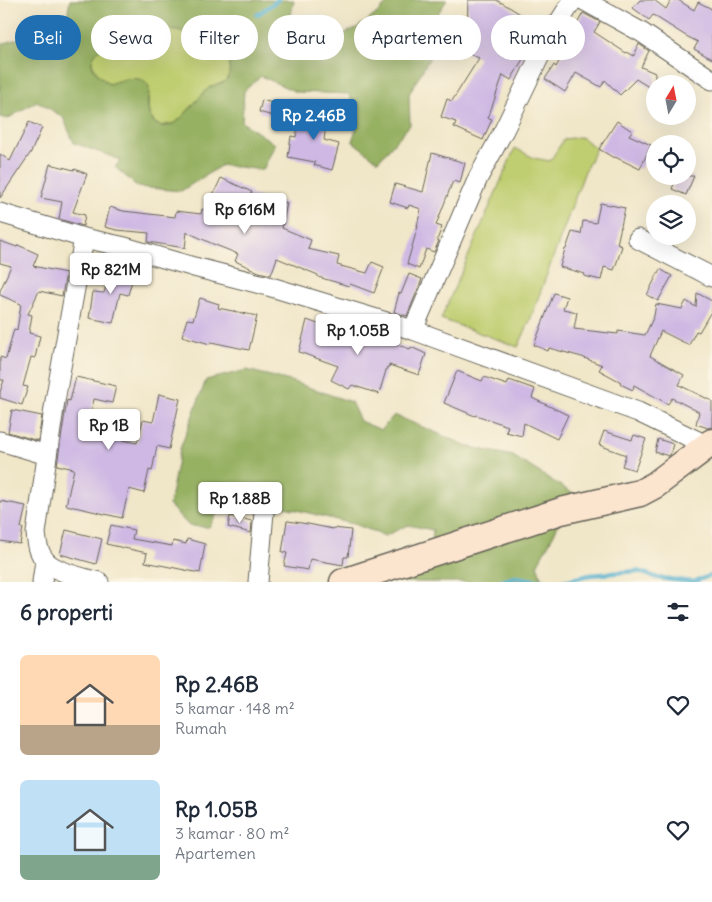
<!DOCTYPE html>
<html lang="id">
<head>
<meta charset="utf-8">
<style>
  :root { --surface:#fff; --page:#f2f2f3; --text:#1f2937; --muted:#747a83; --accent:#1f6fb2 }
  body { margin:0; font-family:Delius,sans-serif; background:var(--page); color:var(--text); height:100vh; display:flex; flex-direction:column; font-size:19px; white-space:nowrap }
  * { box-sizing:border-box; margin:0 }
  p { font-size:16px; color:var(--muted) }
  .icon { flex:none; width:28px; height:28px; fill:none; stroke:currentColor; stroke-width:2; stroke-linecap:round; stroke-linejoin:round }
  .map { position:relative; height:582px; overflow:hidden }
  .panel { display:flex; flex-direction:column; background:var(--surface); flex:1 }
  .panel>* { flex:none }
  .hud { position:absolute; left:15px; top:15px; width:682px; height:45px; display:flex; gap:10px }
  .needle { width:32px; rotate:10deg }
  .tools { position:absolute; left:646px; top:75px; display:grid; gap:10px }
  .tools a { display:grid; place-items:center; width:50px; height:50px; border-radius:50%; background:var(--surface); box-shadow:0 5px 20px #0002; font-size:25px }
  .price { position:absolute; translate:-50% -42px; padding:0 11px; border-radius:5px; background:#fff; color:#222; font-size:16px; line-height:32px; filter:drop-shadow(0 1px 2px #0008) }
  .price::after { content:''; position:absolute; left:50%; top:30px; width:15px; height:11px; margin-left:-8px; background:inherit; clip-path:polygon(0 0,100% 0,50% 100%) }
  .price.active { background:var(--accent); color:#fff }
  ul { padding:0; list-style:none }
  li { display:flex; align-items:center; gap:15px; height:125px; padding:0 20px }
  li span { display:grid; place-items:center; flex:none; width:140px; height:100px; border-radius:8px; color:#555 }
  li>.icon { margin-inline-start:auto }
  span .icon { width:60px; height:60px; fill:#fffc; stroke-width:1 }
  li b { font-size:21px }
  h2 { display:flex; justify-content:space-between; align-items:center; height:60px; padding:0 20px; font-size:21px }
  .pill { padding:0 18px; border-radius:22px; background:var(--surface); box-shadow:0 5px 20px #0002; font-size:18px; line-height:45px }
  .pill.active { background:var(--accent); color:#fff }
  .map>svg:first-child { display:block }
</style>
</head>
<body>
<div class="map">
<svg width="712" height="582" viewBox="0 0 712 582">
  <rect width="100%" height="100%" fill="#fcf5e5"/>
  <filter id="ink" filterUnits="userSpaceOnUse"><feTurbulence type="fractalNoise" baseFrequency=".02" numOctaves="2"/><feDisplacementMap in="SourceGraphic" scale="10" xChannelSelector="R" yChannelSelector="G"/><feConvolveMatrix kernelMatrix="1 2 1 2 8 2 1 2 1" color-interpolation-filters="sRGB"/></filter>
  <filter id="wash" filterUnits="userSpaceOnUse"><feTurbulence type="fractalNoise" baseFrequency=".0096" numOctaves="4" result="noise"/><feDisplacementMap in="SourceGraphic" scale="20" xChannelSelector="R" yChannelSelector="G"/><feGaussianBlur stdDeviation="1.12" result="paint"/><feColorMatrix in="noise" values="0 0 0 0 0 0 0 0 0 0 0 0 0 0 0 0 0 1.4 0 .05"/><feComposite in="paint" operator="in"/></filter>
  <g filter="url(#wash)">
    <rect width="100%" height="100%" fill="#f0e6c8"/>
    <path fill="#bfce71" stroke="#6e7546" d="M125 23 177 30 198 36 220 37 225 42 230 72 228 78 223 83 210 87 181 118 175 123 160 126C146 118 148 107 149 93 138 91 119 88 110 84 103 81 91 68 92 60 93 49 108 47 114 39 118 33 120 28 125 23Z
      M581 137 596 148 585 171 529 323 518 347 441 319 515 148 534 158 550 161 564 139Z"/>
    <path fill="#97b163" stroke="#5a6640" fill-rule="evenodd" d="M70 0H294L289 26C293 30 297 34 301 36 322 46 350 33 367 21 376 15 383 7 391 0H447L424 34 433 52 409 94 410 125 378 161 352 141 359 120 349 94 296 92 261 76 244 91 242 122 275 144 263 170 222 165 181 191 138 187 115 167 121 160 74 143 63 117 37 101 7 119 0 117V64L2 44 66 23ZM125 23 177 30 198 36 220 37 225 42C226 51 232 68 228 77 225 85 215 83 209 88 196 97 178 133 158 125 152 122 149 116 148 109 147 102 149 94 149 86 146 83 142 79 138 79 130 77 116 81 109 84 96 74 83 63 100 49 104 45 110 43 114 40 118 34 120 28 125 23Z
      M247 370 290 381 351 402 360 421 381 430 394 415 470 447 513 456 572 493 554 534 537 565 543 582H402L431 571 433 530 408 525 385 536 357 525 229 493 209 527 189 526 169 505 180 449 206 380Z"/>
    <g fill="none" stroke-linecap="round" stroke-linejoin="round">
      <path stroke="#4fadcd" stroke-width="4.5" d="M257 15 278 0
        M500 582 515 577 548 582
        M560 582 590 575 637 571 658 578 693 582 712 575"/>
    </g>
    <g id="blocks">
      <path fill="#cfb9e4" d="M468 0H496L504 4 540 26 536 33 538 34 526 58 524 57 511 80 503 75 488 118 492 119 483 140 454 127 456 122 441 117 447 99 452 101 479 58 442 43 449 26 467 33Z
        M640 0H654L666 9 671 0H678L694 10 698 2 712 9V59L694 49 698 42 686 36 653 15 649 20 633 8Z
        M583 13 600 22 594 32 626 53 627 52 634 56 639 44 649 51 641 67 655 73V91L636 79 620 95 605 80 601 87 576 73 565 92 545 79 554 65 556 67 569 44 565 41 575 28Z
        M262 100 276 104 273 116 259 112Z
        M317 107 328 109 324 140 339 144 332 170 314 165 315 162 288 157 291 136 296 137 300 116 315 118Z
        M617 121 632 131 629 135 651 145 640 169 615 157 614 158 599 149Z
        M29 122 42 128 31 152 0 198V154L10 161Z
        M432 153 465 163 460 183 453 181 436 225 442 227 437 240 439 241 434 252 426 249 419 269 407 264 418 226H417L421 209 409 205 408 208 390 202 395 184 423 192Z
        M50 164 74 170 75 169 87 174 73 212 85 215 83 226 59 219 62 202 41 198Z
        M677 176H694L686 195 672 189Z
        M221 178 252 192 250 195 287 203 282 228 311 240 308 249 339 256 337 265 367 273 372 262 384 267 374 293 350 284 349 286 318 277V275L277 258 271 275 259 272 235 261 238 254 213 244 187 232 185 248 148 242 149 233 117 230 105 227 110 207 123 211 175 217 176 211 201 214 202 209 206 210Z
        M600 203 625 208 617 244 622 246 618 259 614 270 604 267 601 280 584 276 585 274 560 267 565 249H566L572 232 581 234 583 221 596 223Z
        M0 241 17 247 18 245 38 254 33 266 66 273 62 296 39 291 28 314 32 315 29 333 40 336 35 358 31 357 23 386 28 387 22 405 0 398V392L4 380H0V357L6 359 14 329 17 330 21 304 0 295V291L11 266 0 263Z
        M111 267 134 273 128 295 120 293 113 323 89 318 93 292 104 293Z
        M660 269 672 276 658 301 647 295Z
        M409 274 422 279 407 316 394 312 399 293 401 294Z
        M554 293 567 297 563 309 577 312 574 329 618 334V331L645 335 654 316 656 304 682 309 686 301 696 307 697 293 712 301V310L699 332 696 331 689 345 661 331 650 356 684 375 679 385 712 401V427L708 428 696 424 699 412 672 398 668 404 634 385 633 390 620 384 621 382 599 370 602 365 582 357 549 348 548 351 534 345Z
        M200 298 219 304 218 308 257 316 249 350 211 342 210 344 182 336 187 319 193 320Z
        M307 320 340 332V329L376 340 377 338 410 349 411 347 426 354 419 375 389 365V367H387L379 394 352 385 349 389 331 380 338 366 299 352Z
        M457 371 482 381 484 377 507 385 509 380 535 389 532 398 568 415 557 439 524 423 522 436 506 432 508 426 476 415 475 416 444 403Z
        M76 377 116 386 112 403 94 399 87 432 137 443 143 420 153 422 159 394 180 399 169 449 157 446 152 471 149 470 144 493 129 489 122 518 66 505 74 469 57 465 67 400 70 401Z
        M12 410 42 416 38 441 8 432Z
        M604 431 632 440 634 435 646 439 635 470 622 466 626 455 599 445Z
        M658 439 673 444 670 455 669 456 655 452Z
        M0 501 26 506 21 528H23L20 544 0 541Z
        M230 516 252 521 251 533 228 527Z
        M287 521H288L308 524 333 529V528L351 530 348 557H344L343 565 310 559 308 570 284 566 287 553 282 552Z
        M111 525 134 530 132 539 172 546 173 541 186 544 187 539 205 544 200 573 145 562 147 553 106 544Z
        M66 530 102 539 96 564 60 554Z"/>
    </g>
  </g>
  <g filter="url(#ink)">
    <use href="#blocks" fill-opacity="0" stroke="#666358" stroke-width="1"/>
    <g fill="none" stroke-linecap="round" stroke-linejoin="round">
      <defs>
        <path id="minor" d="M583 0 641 32 712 80
          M0 213 84 238 125 247 194 267 268 286 413 330 638 412 708 446
          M84 238 55 401 36 533C37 543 38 551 44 559 53 572 84 578 99 582
          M638 239 712 277
          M413 330 478 178 504 130 547 41 573 0
          M0 441 47 455
          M42 582 45 561
          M258 582 264 512"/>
        <path id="secondary" d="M343 582 561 511 640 493 655 485 712 442"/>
      </defs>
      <use href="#minor" stroke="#666358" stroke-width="21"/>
      <use href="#secondary" stroke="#666358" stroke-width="29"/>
      <use href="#minor" stroke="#fff" stroke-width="19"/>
      <use href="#secondary" stroke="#fce5cf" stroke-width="26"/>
    </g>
  </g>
</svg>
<div class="tools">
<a><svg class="needle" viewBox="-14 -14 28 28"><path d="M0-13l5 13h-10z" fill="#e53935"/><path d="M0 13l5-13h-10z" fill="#747a83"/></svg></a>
<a><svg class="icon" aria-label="locate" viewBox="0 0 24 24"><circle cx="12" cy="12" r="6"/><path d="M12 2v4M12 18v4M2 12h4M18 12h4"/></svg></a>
<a><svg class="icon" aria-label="layers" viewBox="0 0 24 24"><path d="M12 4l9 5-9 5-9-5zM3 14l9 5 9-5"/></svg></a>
</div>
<b class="price active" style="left:314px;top:141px">Rp 2.46B</b>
<b class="price" style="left:245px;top:235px">Rp 616M</b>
<b class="price" style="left:111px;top:295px">Rp 821M</b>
<b class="price" style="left:358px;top:356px">Rp 1.05B</b>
<b class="price" style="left:109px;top:451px">Rp 1B</b>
<b class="price" style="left:240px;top:524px">Rp 1.88B</b>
<div class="hud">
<a class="pill active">Beli</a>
<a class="pill">Sewa</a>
<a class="pill">Filter</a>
<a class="pill">Baru</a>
<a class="pill">Apartemen</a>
<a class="pill">Rumah</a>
</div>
</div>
<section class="panel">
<h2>6 properti<svg class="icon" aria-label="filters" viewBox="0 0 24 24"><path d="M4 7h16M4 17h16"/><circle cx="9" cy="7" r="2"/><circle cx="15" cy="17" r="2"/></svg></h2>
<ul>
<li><span style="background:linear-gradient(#ffd9b3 70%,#b9a48a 0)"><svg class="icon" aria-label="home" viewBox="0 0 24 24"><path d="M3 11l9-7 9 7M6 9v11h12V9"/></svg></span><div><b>Rp 2.46B</b><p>5 kamar · 148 m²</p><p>Rumah</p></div><svg class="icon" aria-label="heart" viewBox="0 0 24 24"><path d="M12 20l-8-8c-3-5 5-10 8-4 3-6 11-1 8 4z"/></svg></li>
<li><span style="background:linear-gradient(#bfe0f5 75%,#7fa58c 0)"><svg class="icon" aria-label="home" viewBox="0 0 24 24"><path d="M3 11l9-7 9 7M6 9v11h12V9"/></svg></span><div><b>Rp 1.05B</b><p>3 kamar · 80 m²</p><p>Apartemen</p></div><svg class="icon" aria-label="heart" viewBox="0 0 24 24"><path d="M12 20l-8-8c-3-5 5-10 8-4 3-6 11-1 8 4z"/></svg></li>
</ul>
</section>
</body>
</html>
